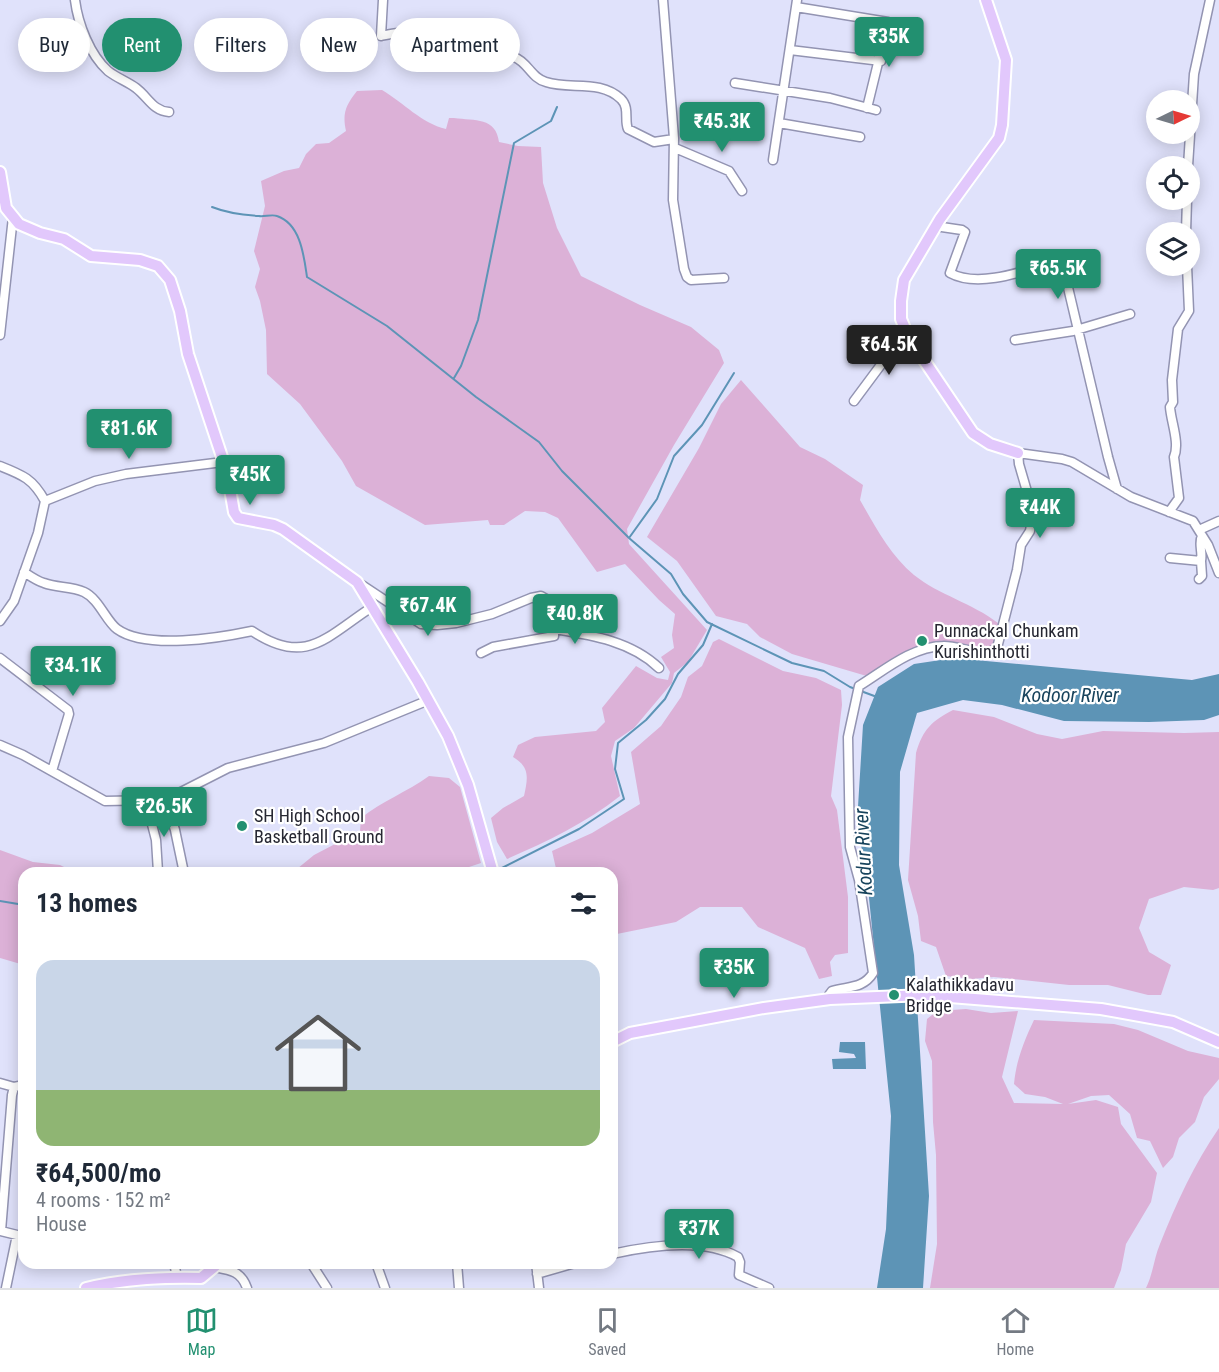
<!DOCTYPE html>
<html lang="en">
<head>
<meta charset="utf-8">
<style>
  :root { --surface:#fff; --page:#f2f2f3; --text:#1f2937; --muted:#747a83; --line:#e0e1e3; --accent:#229070 }
  body { margin:0; font-family:"Roboto Condensed",sans-serif; background:var(--page); color:var(--text); height:100vh; display:flex; flex-direction:column; font-size:22px; white-space:nowrap }
  * { box-sizing:border-box; margin:0 }
  p { font-size:20px; color:var(--muted) }
  .icon { flex:none; width:33px; height:33px; fill:none; stroke:currentColor; stroke-width:2; stroke-linecap:round; stroke-linejoin:round }
  .map { position:relative; flex:1; overflow:hidden }
  .panel { position:absolute; left:18px; top:867px; width:600px; height:402px; display:flex; flex-direction:column; background:var(--surface); border-radius:18px; box-shadow:0 3px 15px #0003 }
  .panel>* { flex:none }
  .guide { position:absolute; left:18px; top:18px; width:600px; height:54px; display:flex; gap:12px }
  .needle { width:39px; rotate:85deg }
  .controls { position:absolute; left:1146px; top:90px; display:grid; gap:12px }
  .controls a { display:grid; place-items:center; width:54px; height:54px; border-radius:50%; background:var(--surface); box-shadow:0 3px 15px #0003; font-size:30px }
  .price { position:absolute; translate:-50% -51px; padding:0 14px; border-radius:6px; background:var(--accent); color:#fff; font-size:20px; line-height:39px; filter:drop-shadow(0 2px 3px #0008) }
  .price::after { content:''; position:absolute; left:50%; top:36px; width:18px; height:14px; margin-left:-9px; background:inherit; clip-path:polygon(0 0,100% 0,50% 100%) }
  .price.selected { background:#222; color:#fff }
  ul { padding:0; list-style:none }
  li { display:grid; align-content:center; gap:12px; height:318px; padding:0 18px }
  li+li { border-top:2px solid var(--line) }
  li span { display:grid; place-items:center; height:186px; border-radius:18px; color:#555 }
  li>.icon { margin-inline-start:auto }
  span .icon { width:108px; height:108px; fill:#fffc; stroke-width:1 }
  li b { font-size:26px }
  h2 { display:flex; justify-content:space-between; align-items:center; height:72px; padding:0 18px; font-size:26px }
  .chip { padding:0 21px; border-radius:27px; background:var(--surface); box-shadow:0 3px 15px #0003; font-size:21px; line-height:54px }
  .chip.selected { background:var(--accent); color:#fff }
  .tab-bar { display:flex; justify-content:space-around; align-items:center; height:84px; border-top:2px solid var(--line); background:var(--surface); font-size:16px; color:var(--muted) }
  .tab-bar a { display:grid; justify-items:center; gap:3px }
  .tab-bar .selected { color:var(--accent) }
  .map>svg:first-child { display:block }
</style>
</head>
<body>
<div class="map">
<svg width="1219" height="1288" viewBox="0 0 1219 1288">
  <rect width="100%" height="100%" fill="#e0e2fb"/>
  <path fill="#dcb1d7" d="M382 90C404 103 421 123 446 129L449 118H454C475 121 496 117 499 142L518 146 541 147 543 183 557 228 581 276 640 305 691 327 719 350 724 363 674 445 627 529 629 544 707 630 688 662 674 673 672 683 634 728 615 741 611 756 620 796C586 823 546 842 507 859L497 842 491 818 503 808 524 796C528 778 530 767 513 757L518 745 535 737 596 731 605 722 602 708 636 666 657 678 668 680 670 672 661 657 674 648 672 635 675 614 659 600 625 564 597 572 558 518 545 512 525 511 504 525H490L488 520 425 525 356 486 342 461 300 404 267 374 266 330 260 301 255 287 260 269 254 251 265 206 261 181 284 171 299 168 306 154 316 144 329 143 346 131C342 113 346 105 357 91Z
    M741 380 800 447 825 459 863 485 860 500C875 526 890 555 914 575 939 595 972 603 998 623L993 647 985 650 934 644 870 677 792 654 760 637 747 624 716 616 677 561 647 537 699 448 721 404Z
    M719 639 783 671 816 678 841 690 842 705 831 796 837 810 848 897V953L835 955 830 962 832 976 819 979 805 948 758 927 742 907H700L676 922 612 935V873H557L552 851 592 833 640 804 631 752 661 726 681 697 688 677 702 666 713 642Z
    M953 710 994 717 1037 734 1062 739 1103 731 1184 733 1219 732V888L1213 890 1184 887 1149 899 1139 928 1149 952 1171 965 1161 995H1148L1108 985H1069L994 977 972 979 946 976 936 947 921 941 918 916 908 880 916 753C923 729 932 721 953 710Z
    M429 776 449 778 460 787 481 863 451 873H292L314 855 360 831 361 818C382 801 407 792 429 776Z
    M0 850 33 862 60 865 76 873H24V965L0 958Z
    M966 1009 991 1013 1018 1011 1002 1077 1014 1103 1063 1104 1045 1097 1025 1094 1014 1084C1016 1061 1024 1041 1034 1020L1114 1024 1138 1030 1188 1051 1219 1058V1079L1204 1097 1195 1122 1179 1138 1173 1157 1163 1168 1150 1141 1137 1138 1130 1114 1109 1095 1091 1096 1068 1104 1096 1100 1118 1107 1121 1124 1157 1173 1151 1202 1126 1244 1121 1270 1114 1288H930L937 1244 936 1155 933 1122 932 1061 925 1041 927 1019 937 1011Z
    M1219 1128V1288H1146C1153 1274 1154 1258 1160 1244 1176 1204 1194 1164 1219 1128Z"/>
  <path fill="#5d94b6" d="M954 658 1192 680 1219 674V715L1204 720 1149 722 1064 721 1002 705 963 700 917 713 900 772 899 865 914 955 929 1196 923 1288H877L886 1229 891 1116 867 878 857 823 863 725 878 687 914 664Z
    M840 1042H865L866 1069H833L832 1059 856 1058 854 1054 839 1052Z"/>
  <g fill="none" stroke-linecap="round" stroke-linejoin="round">
    <path stroke="#5d94b6" stroke-width="2" d="M212 207C227 213 243 215 259 216 264 217 272 214 277 216 301 224 304 257 307 277L387 326 476 397 539 442 562 471 629 538 671 574 683 594 707 622 792 663 824 671 850 687 877 697
      M454 378 461 366 478 320 514 143 551 121 557 107
      M629 538 657 499 674 456 702 425 734 373
      M496 871 579 829 624 799 615 769 618 743 646 720 665 699 678 674 703 645 712 624
      M0 901 24 905"/>
    <defs>
      <path id="minor" d="M75 0C78 24 90 55 108 71 117 78 128 82 136 88 148 97 153 111 169 112
        M383 0 381 36C391 34 403 31 413 34 420 36 426 42 432 46 439 49 447 52 454 54 473 57 496 51 514 57 528 62 531 78 546 82 570 90 600 79 621 99 630 108 624 120 628 129L654 142 674 139
        M663 0 674 138 673 200 684 269 687 277 691 280 724 278
        M796 7 888 22 867 108
        M790 50 881 61
        M735 83 830 98 876 110
        M779 123 860 137
        M675 148 729 171 742 191
        M773 160 797 0
        M1188 166 1194 74 1210 0
        M935 226 962 230 965 232 950 273C979 289 1027 270 1058 261L1062 262 1108 457 1117 489
        M1186 232 1187 200
        M0 335 13 217
        M1015 340 1073 331 1130 314
        M854 401 883 362 909 338
        M0 466C23 475 33 479 45 501L38 533 14 601 0 621
        M45 501 95 481 126 474 223 462
        M1169 512 1179 498 1174 457C1180 443 1171 422 1170 407L1173 402 1172 380 1178 329 1189 311 1187 266
        M1199 530 1219 521
        M1170 558 1201 561C1203 552 1198 543 1202 536
        M24 572C30 576 37 581 44 583 57 588 71 586 84 592 99 599 106 621 117 629 146 650 219 638 252 631 306 667 326 637 372 607
        M1199 579 1202 576 1201 561
        M359 583 421 624 437 625 456 623 492 614 531 598 541 596 548 600 553 617 554 629C591 635 631 641 659 668
        M481 653 493 647 554 636V629
        M0 658 68 710 69 714 52 771
        M0 745 23 755 105 801 155 800 179 793 228 768 324 743 429 700
        M165 798 175 830 184 873
        M146 801 156 840 158 872
        M830 999 829 995 832 991C848 986 863 989 873 973L859 880 850 847 848 737 859 686C885 670 911 647 943 646 959 645 984 659 997 648L1017 570 1021 545 1030 531 1033 512 1019 464 1018 453 1062 459 1072 462 1131 497 1193 521 1208 545 1219 573
        M0 1083 14 1087
        M612 1254C648 1246 704 1238 738 1257L740 1262 739 1275 769 1288
        M174 1263 177 1277
        M311 1263 327 1288
        M376 1263 385 1288
        M457 1263 459 1288
        M536 1263 539 1288
        M214 1267C230 1270 241 1271 247 1288
        M537 1274 575 1263
        M6 1288 17 1235 1 1231 12 1095 14 1087 24 1085"/>
      <path id="major" d="M986 0 1006 60 1002 125 999 138 940 219 904 280 901 301V319L909 338 973 433 990 444 1018 453
        M0 172 6 208 19 224 40 233 64 239 91 256 140 260 158 266 170 280 180 311 188 354 227 472 234 512 238 518 274 525 283 529 357 582 418 682 448 736 468 785 493 873
        M612 1042 630 1033 764 1008 830 999 925 995 1101 1009 1173 1022 1219 1042
        M86 1288C124 1279 162 1277 201 1278L219 1263"/>
    </defs>
    <use href="#minor" stroke="#9394b2" stroke-width="11"/>
    <use href="#major" stroke="#fff" stroke-width="14"/>
    <use href="#minor" stroke="#fff" stroke-width="8"/>
    <use href="#major" stroke="#e2c8fc" stroke-width="10"/>
  </g>
  <g fill="#229070" stroke="#fff" stroke-width="2">
    <circle cx="922" cy="641" r="6"/>
    <circle cx="242" cy="826" r="6"/>
    <circle cx="894" cy="995" r="6"/>
  </g>
  <g text-anchor="middle" stroke-width="4.5" stroke-linejoin="round" paint-order="stroke">
    <g font-size="18" fill="#262732" stroke="#fff" text-anchor="start">
      <text x="934" y="637">Punnackal Chunkam<tspan x="934" dy="21">Kurishinthotti</tspan></text>
      <text x="254" y="822">SH High School<tspan x="254" dy="21">Basketball Ground</tspan></text>
      <text x="906" y="991">Kalathikkadavu<tspan x="906" dy="21">Bridge</tspan></text>
    </g>
    <g font-size="20" font-style="italic" fill="#17435c" stroke="#fff">
      <text x="1070" y="702">Kodoor River</text>
      <text transform="translate(863 852) rotate(-93)" y="7">Kodur River</text>
    </g>
  </g>
</svg>
<div class="controls">
<a><svg class="needle" viewBox="-14 -14 28 28"><path d="M0-13l5 13h-10z" fill="#e53935"/><path d="M0 13l5-13h-10z" fill="#747a83"/></svg></a>
<a><svg class="icon" aria-label="locate" viewBox="0 0 24 24"><circle cx="12" cy="12" r="6"/><path d="M12 2v4M12 18v4M2 12h4M18 12h4"/></svg></a>
<a><svg class="icon" aria-label="layers" viewBox="0 0 24 24"><path d="M12 4l9 5-9 5-9-5zM3 14l9 5 9-5"/></svg></a>
</div>
<b class="price" style="left:889px;top:68px">₹35K</b>
<b class="price" style="left:722px;top:153px">₹45.3K</b>
<b class="price" style="left:1058px;top:300px">₹65.5K</b>
<b class="price selected" style="left:889px;top:376px">₹64.5K</b>
<b class="price" style="left:129px;top:460px">₹81.6K</b>
<b class="price" style="left:250px;top:506px">₹45K</b>
<b class="price" style="left:1040px;top:539px">₹44K</b>
<b class="price" style="left:428px;top:637px">₹67.4K</b>
<b class="price" style="left:575px;top:645px">₹40.8K</b>
<b class="price" style="left:73px;top:697px">₹34.1K</b>
<b class="price" style="left:164px;top:838px">₹26.5K</b>
<b class="price" style="left:734px;top:999px">₹35K</b>
<b class="price" style="left:699px;top:1260px">₹37K</b>
<div class="guide">
<a class="chip">Buy</a>
<a class="chip selected">Rent</a>
<a class="chip">Filters</a>
<a class="chip">New</a>
<a class="chip">Apartment</a>
</div>
<section class="panel">
<h2>13 homes<svg class="icon" aria-label="filters" viewBox="0 0 24 24"><path d="M4 7h16M4 17h16"/><circle cx="9" cy="7" r="2"/><circle cx="15" cy="17" r="2"/></svg></h2>
<ul>
<li><span style="background:linear-gradient(#c9d6e8 70%,#8fb573 0)"><svg class="icon" aria-label="home" viewBox="0 0 24 24"><path d="M3 11l9-7 9 7M6 9v11h12V9"/></svg></span><div><b>₹64,500/mo</b><p>4 rooms · 152 m²</p><p>House</p></div></li>
</ul>
</section>
</div>
<nav class="tab-bar">
<a class="selected"><svg class="icon" aria-label="map" viewBox="0 0 24 24"><path d="M3 6l6-2 6 2 6-2v14l-6 2-6-2-6 2zM9 4v14M15 6v14"/></svg>Map</a>
<a><svg class="icon" aria-label="saved" viewBox="0 0 24 24"><path d="M7 4h10v16l-5-4-5 4z"/></svg>Saved</a>
<a><svg class="icon" aria-label="home" viewBox="0 0 24 24"><path d="M3 11l9-7 9 7M6 9v11h12V9"/></svg>Home</a>
</nav>
</body>
</html>
